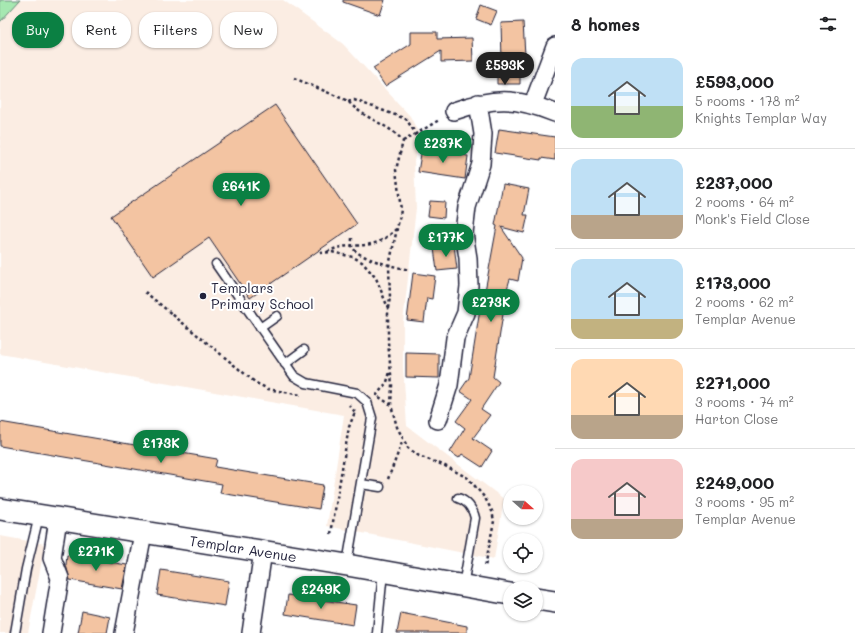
<!DOCTYPE html>
<html lang="en">
<head>
<meta charset="utf-8">
<style>
  :root { --surface:#fff; --page:#f2f2f2; --text:#202124; --muted:#757577; --line:#e0e0e0; --accent:#0b8043 }
  body { margin:0; font-family:Mali,sans-serif; background:var(--page); color:var(--text); height:100vh; display:flex; flex-direction:column; font-size:15px; white-space:nowrap }
  * { box-sizing:border-box; margin:0 }
  p { font-size:13px; color:var(--muted) }
  .icon { flex:none; width:22px; height:22px; fill:none; stroke:currentColor; stroke-width:2; stroke-linecap:round; stroke-linejoin:round }
  .map { position:relative; flex:1; overflow:hidden }
  .side { display:flex; flex-direction:column; background:var(--surface); width:300px }
  .side>* { flex:none }
  .hud { position:absolute; left:12px; top:12px; width:380px; height:36px; display:flex; gap:8px }
  .needle { width:26px; rotate:111deg }
  .tools { position:absolute; left:503px; top:485px; display:grid; gap:8px }
  .tools a { display:grid; place-items:center; width:40px; height:40px; border-radius:50%; background:var(--surface); box-shadow:0 1px 3px #0004; font-size:20px }
  .price { position:absolute; translate:-50% -34px; padding:0 9px; border-radius:14px; background:var(--accent); color:#fff; font-size:13px; line-height:26px; filter:drop-shadow(0 1px 2px #0008) }
  .price::after { content:''; position:absolute; left:50%; top:24px; width:12px; height:9px; margin-left:-6px; background:inherit; clip-path:polygon(0 0,100% 0,50% 100%) }
  .price.current { background:#222; color:#fff }
  ul { padding:0; list-style:none }
  li { display:flex; align-items:center; gap:12px; height:100px; padding:0 16px }
  li+li { border-top:1px solid var(--line) }
  li span { display:grid; place-items:center; flex:none; width:112px; height:80px; border-radius:12px; color:#555 }
  li>.icon { margin-inline-start:auto }
  span .icon { width:48px; height:48px; fill:#fffc; stroke-width:1 }
  li b { font-size:17px }
  h2 { display:flex; justify-content:space-between; align-items:center; height:48px; padding:0 16px; font-size:17px }
  .pill { padding:0 14px; border-radius:16px; background:var(--surface); box-shadow:0 1px 3px #0004; font-size:14px; line-height:36px }
  .pill.current { background:var(--accent); color:#fff }
  main { display:flex; flex:1; min-height:0 }
  .map>svg:first-child { display:block }
</style>
</head>
<body>
<main>
<div class="map">
<svg width="555" height="633" viewBox="0 0 555 633">
  <rect width="100%" height="100%" fill="#fff"/>
  <filter id="ink" filterUnits="userSpaceOnUse"><feTurbulence type="fractalNoise" baseFrequency=".025" numOctaves="2"/><feDisplacementMap in="SourceGraphic" scale="8" xChannelSelector="R" yChannelSelector="G"/><feConvolveMatrix kernelMatrix="1 2 1 2 8 2 1 2 1" color-interpolation-filters="sRGB"/></filter>
  <g filter="url(#ink)">
    <path fill="#fbede3" d="M20 0H283L343 44 410 116 421 138 414 161 416 208 403 322V366L407 426 504 499 494 559 327 526 344 415 0 354V22Z
      M0 536 45 544 28 633H0Z"/>
    <path fill="#a6e8b1" stroke="#648576" d="M0 0H20L0 22Z"/>
    <path fill="#f3c4a2" stroke="#22223b" d="M343 0H385L380 15 343 2Z
      M481 5 497 11 491 25 476 19Z
      M523 22 525 55H520V84H497V60H502L501 23Z
      M411 32H437V39L472 38 473 61 441 62V51L385 86 373 68 411 44Z
      M275 105 357 224 250 298 209 238 153 277 111 216Z
      M499 129 555 137V160L541 158V160L495 153Z
      M422 148 468 156 465 179 418 172Z
      M503 184 529 189 524 215H528L524 233 501 227 522 258 518 281 510 279 507 289 493 377 499 382 481 409 490 415 473 438 492 451 482 467 462 454 459 458 450 452 465 428 456 421 472 399 460 391 469 378 483 291H485L497 226 495 225Z
      M430 201 445 202 444 218 428 216Z
      M454 245 457 269 437 271 434 248Z
      M413 273 435 276 432 299 427 298 424 322 407 320Z
      M406 353 439 354V378L406 377Z
      M0 422 217 459 215 467 323 485 319 509 220 493 222 484 0 446Z
      M67 555 127 565 122 589 70 580 66 565Z
      M161 570 229 581 225 606 157 595Z
      M288 595 356 605 353 625 285 614Z
      M82 611 110 617 107 633H78Z
      M401 613 467 626V633H397Z"/>
    <g fill="none" stroke-linecap="round" stroke-linejoin="round">
      <defs>
        <path id="service" d="M216 264 294 376 306 383 357 393 367 402 372 418 347 564
          M260 328 277 316
          M285 364 304 350
          M361 484 380 487
          M458 498C467 501 473 509 475 518L463 586
          M15 633 26 569 39 516
          M377 633 383 572"/>
        <path id="minor" d="M533 104 555 46
          M454 111C494 97 515 97 555 113
          M438 420 449 385 455 338 466 313 469 286 468 258 464 233 467 207 481 164 483 134 478 103
          M51 633 60 578 52 558 58 519
          M124 633 143 533
          M251 633 263 551"/>
        <path id="tertiary" d="M0 509 347 565 510 594
          M536 599 555 602"/>
      </defs>
      <use href="#service" stroke="#22223b" stroke-width="11"/>
      <use href="#minor" stroke="#22223b" stroke-width="20"/>
      <use href="#tertiary" stroke="#22223b" stroke-width="24"/>
      <path stroke="#22223b" stroke-width="2.5" stroke-dasharray="3 3" stroke-linecap="butt" d="M294 78 348 101C363 119 388 123 403 141L396 170 401 210 389 266 390 298 388 308
        M348 101 354 100 406 119 416 134 439 120
        M403 141 416 134
        M352 238C352 242 351 245 353 248 359 259 397 267 409 270
        M327 252C355 238 370 256 397 228
        M320 253 332 252 353 257 362 262 376 278 388 308V342L392 385 391 405 397 427 408 448 419 456 443 465 468 478 485 498 492 511 494 521 485 567
        M145 292 256 383 268 389 301 395
        M376 396 387 382 390 372
        M379 397 391 405
        M349 405 355 412
        M388 479 403 440
        M331 534 349 427 355 412"/>
      <use href="#service" stroke="#fff" stroke-width="8"/>
      <use href="#minor" stroke="#fff" stroke-width="17"/>
      <use href="#tertiary" stroke="#fff" stroke-width="21"/>
    </g>
  </g>
  <circle fill="#22223b" stroke="#fff" stroke-width="1.5" cx="203" cy="296" r="4"/>
  <g text-anchor="middle" stroke-width="4" stroke-linejoin="round" paint-order="stroke">
    <g font-size="14" fill="#22223b" stroke="#fff" text-anchor="start">
      <text x="211" y="293">Templars<tspan x="211" dy="16">Primary School</tspan></text>
    </g>
    <g font-size="14" fill="#22223b" stroke="#fff">
      <text transform="translate(243 549) rotate(9)" y="5">Templar Avenue</text>
    </g>
  </g>
</svg>
<div class="tools">
<a><svg class="needle" viewBox="-14 -14 28 28"><path d="M0-13l5 13h-10z" fill="#e53935"/><path d="M0 13l5-13h-10z" fill="#757577"/></svg></a>
<a><svg class="icon" aria-label="locate" viewBox="0 0 24 24"><circle cx="12" cy="12" r="6"/><path d="M12 2v4M12 18v4M2 12h4M18 12h4"/></svg></a>
<a><svg class="icon" aria-label="layers" viewBox="0 0 24 24"><path d="M12 4l9 5-9 5-9-5zM3 14l9 5 9-5"/></svg></a>
</div>
<b class="price current" style="left:505px;top:86px">£593K</b>
<b class="price" style="left:443px;top:164px">£237K</b>
<b class="price" style="left:241px;top:207px">£641K</b>
<b class="price" style="left:446px;top:258px">£177K</b>
<b class="price" style="left:491px;top:323px">£273K</b>
<b class="price" style="left:161px;top:464px">£173K</b>
<b class="price" style="left:96px;top:572px">£271K</b>
<b class="price" style="left:321px;top:610px">£249K</b>
<div class="hud">
<a class="pill current">Buy</a>
<a class="pill">Rent</a>
<a class="pill">Filters</a>
<a class="pill">New</a>
</div>
</div>
<section class="side">
<h2>8 homes<svg class="icon" aria-label="filters" viewBox="0 0 24 24"><path d="M4 7h16M4 17h16"/><circle cx="9" cy="7" r="2"/><circle cx="15" cy="17" r="2"/></svg></h2>
<ul>
<li><span style="background:linear-gradient(#bfe0f5 60%,#8fb573 0)"><svg class="icon" aria-label="home" viewBox="0 0 24 24"><path d="M3 11l9-7 9 7M6 9v11h12V9"/></svg></span><div><b>£593,000</b><p>5 rooms · 178 m²</p><p>Knights Templar Way</p></div></li>
<li><span style="background:linear-gradient(#bfe0f5 70%,#b9a48a 0)"><svg class="icon" aria-label="home" viewBox="0 0 24 24"><path d="M3 11l9-7 9 7M6 9v11h12V9"/></svg></span><div><b>£237,000</b><p>2 rooms · 64 m²</p><p>Monk's Field Close</p></div></li>
<li><span style="background:linear-gradient(#bfe0f5 75%,#c2b280 0)"><svg class="icon" aria-label="home" viewBox="0 0 24 24"><path d="M3 11l9-7 9 7M6 9v11h12V9"/></svg></span><div><b>£173,000</b><p>2 rooms · 62 m²</p><p>Templar Avenue</p></div></li>
<li><span style="background:linear-gradient(#ffd9b3 70%,#b9a48a 0)"><svg class="icon" aria-label="home" viewBox="0 0 24 24"><path d="M3 11l9-7 9 7M6 9v11h12V9"/></svg></span><div><b>£271,000</b><p>3 rooms · 74 m²</p><p>Harton Close</p></div></li>
<li><span style="background:linear-gradient(#f6c9c9 75%,#b9a48a 0)"><svg class="icon" aria-label="home" viewBox="0 0 24 24"><path d="M3 11l9-7 9 7M6 9v11h12V9"/></svg></span><div><b>£249,000</b><p>3 rooms · 95 m²</p><p>Templar Avenue</p></div></li>
</ul>
</section>
</main>
</body>
</html>
